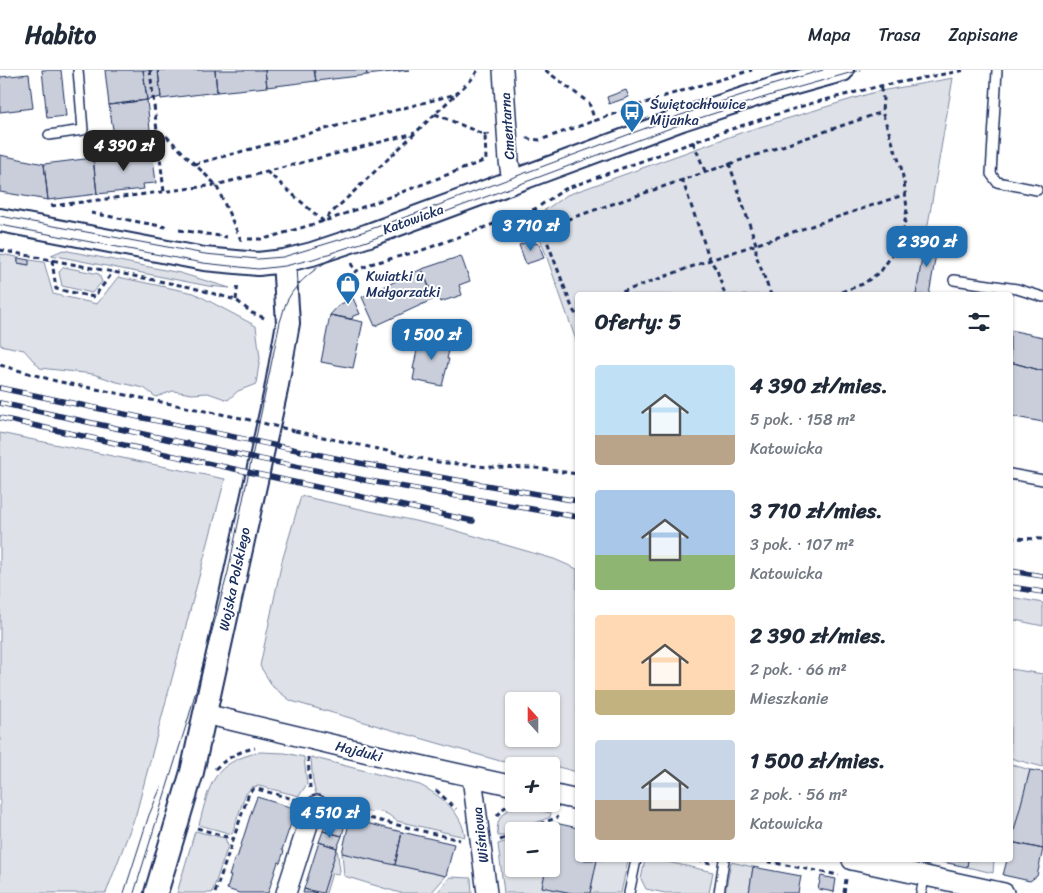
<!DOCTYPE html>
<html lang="pl">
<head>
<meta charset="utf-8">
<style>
  :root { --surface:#fff; --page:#f2f2f3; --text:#1f2937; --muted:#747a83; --line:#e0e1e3; --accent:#1f6fb2 }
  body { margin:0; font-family:Sriracha,sans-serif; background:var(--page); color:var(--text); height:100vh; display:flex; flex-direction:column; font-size:19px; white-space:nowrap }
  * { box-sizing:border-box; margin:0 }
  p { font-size:16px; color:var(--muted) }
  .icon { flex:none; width:28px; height:28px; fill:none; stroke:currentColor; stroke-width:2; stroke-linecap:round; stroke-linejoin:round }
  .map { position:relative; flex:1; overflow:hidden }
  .sheet { position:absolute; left:575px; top:222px; width:438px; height:570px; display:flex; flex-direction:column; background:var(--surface); border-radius:5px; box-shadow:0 1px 4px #0004 }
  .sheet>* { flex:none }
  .needle { width:32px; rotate:339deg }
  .tools { position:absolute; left:505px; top:622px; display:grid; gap:10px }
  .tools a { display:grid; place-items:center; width:55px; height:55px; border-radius:5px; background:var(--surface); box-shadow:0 1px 4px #0004; font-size:25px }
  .price { position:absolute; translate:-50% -42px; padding:0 11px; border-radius:10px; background:var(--accent); color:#fff; font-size:16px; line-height:32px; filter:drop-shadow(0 1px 2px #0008) }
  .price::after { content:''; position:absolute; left:50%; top:30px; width:15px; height:11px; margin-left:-8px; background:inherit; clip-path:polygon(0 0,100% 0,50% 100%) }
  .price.active { background:#222; color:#fff }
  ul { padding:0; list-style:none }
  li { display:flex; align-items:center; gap:15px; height:125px; padding:0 20px }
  li span { display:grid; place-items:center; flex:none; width:140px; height:100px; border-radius:5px; color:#555 }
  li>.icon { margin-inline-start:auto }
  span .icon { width:60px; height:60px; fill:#fffc; stroke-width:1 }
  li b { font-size:21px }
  h2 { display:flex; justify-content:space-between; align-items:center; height:60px; padding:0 20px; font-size:21px }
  header { display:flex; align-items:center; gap:30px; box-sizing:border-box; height:70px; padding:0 25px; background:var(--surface); border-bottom:1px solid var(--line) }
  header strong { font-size:24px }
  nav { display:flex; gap:28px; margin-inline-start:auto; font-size:18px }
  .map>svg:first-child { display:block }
</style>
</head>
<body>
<header>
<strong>Habito</strong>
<nav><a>Mapa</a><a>Trasa</a><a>Zapisane</a></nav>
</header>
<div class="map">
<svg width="1043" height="823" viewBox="0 0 1043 823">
  <rect width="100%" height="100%" fill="#fff"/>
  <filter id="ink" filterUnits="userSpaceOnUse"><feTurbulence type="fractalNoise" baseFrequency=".02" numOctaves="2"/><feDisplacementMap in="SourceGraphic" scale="10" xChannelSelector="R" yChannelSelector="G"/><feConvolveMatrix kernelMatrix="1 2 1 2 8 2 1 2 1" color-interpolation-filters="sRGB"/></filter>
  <g filter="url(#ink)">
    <path fill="#dee1e7" stroke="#7c88a2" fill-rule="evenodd" d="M953 8 916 225H578L577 273 533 148 567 125 743 62 875 22Z
      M63 180 180 203 230 218 208 216 51 185Z
      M0 184 17 187 18 193 28 195 29 190 44 192 53 224 97 234 118 207 194 223 256 256 260 288 256 314 238 321 228 330 208 323 192 324 173 321 156 327 144 318 117 312 93 304 40 298 24 280 0 275Z
      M64 197 99 204 102 212 92 223 62 216 59 202Z
      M0 363 225 409 136 744 106 823H0Z
      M301 426 447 458 554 489 577 499V702L543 693 534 696H526L500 691 291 631 273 617 260 596 282 491ZM514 631H551V669H514Z
      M1010 527 1043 533V556L1010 549Z
      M1010 599 1043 604V697L1010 688Z
      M260 682 285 683 304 687 307 714 299 726 259 716 252 717 245 725 232 764 199 755C210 713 212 693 260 682Z
      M311 687 420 715C441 726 462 742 465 767L397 751C393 749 390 745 387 744 380 740 372 742 364 742 353 743 322 736 317 726 312 715 312 700 311 687Z
      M1010 694 1030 700 1010 777Z
      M520 736 551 743 550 747 504 766H498C495 749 503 739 520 736Z
      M195 761 225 768 228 776 212 823H177Z
      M514 769V799H546L542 817 572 823H504L498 774Z
      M337 778 340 801 338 804 332 803 326 823H323Z
      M342 783 446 806 431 823H400L344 806Z
      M597 790H628L621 823H590Z
      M645 790H659L713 802 709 823H665L646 819 641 809Z
      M968 790H994L993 803 967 797Z
      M731 792 753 797 749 823H725Z
      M450 807 471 808 472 823H437Z"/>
    <path fill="#caceda" stroke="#1b2f5e" d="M42 0H61L66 46 47 48Z
      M105 0H143L147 30 109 35Z
      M143 0H158L161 27 147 30Z
      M158 0H215L217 22 161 29Z
      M215 0H265L267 17 217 22Z
      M265 0H314L316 11 267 17Z
      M314 0H366L367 5 316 11Z
      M366 0H409L367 5Z
      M29 4 33 38 0 42V7Z
      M626 20 629 27 609 34 607 27Z
      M147 30 152 80 117 84 109 35Z
      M152 80 156 113 143 114 144 119 97 124 93 88Z
      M0 85 44 94 48 130 0 122Z
      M93 88 97 124 48 130 44 94Z
      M516 156 518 161 509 165 507 159Z
      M925 170 938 172 929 225H916Z
      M527 172 539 174 544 188 526 194 519 175Z
      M461 186 470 211 459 215 462 225 440 232 436 223 432 225 422 199Z
      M18 188 29 190V195L18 193Z
      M422 199 434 229 375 256 362 227Z
      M353 228 360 244 353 246 352 249 330 245 339 235Z
      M330 245 363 252 353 298 321 292Z
      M1010 260 1043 267V301L1010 292Z
      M423 265 451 271 447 289H449L442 316 413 310 415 299H413L418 276H420Z
      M1010 292 1043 301V352L1010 346Z
      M1030 700 1043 702V779L1011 772Z
      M257 727 296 739 282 780 284 781 280 793 278 792 268 823H239L227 819 231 806H229L235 787 237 788 251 743Z
      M328 747 345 753 342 766 323 761Z
      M350 749 402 762 395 795 342 783Z
      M555 753 578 758V790H597L590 823H572L542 817 546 799H551V770Z
      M323 761 342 766 337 778 319 772Z
      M402 762 454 774 446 806 395 795Z
      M319 772 337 778 323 823 304 819Z
      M1011 772 1043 779 1037 806 1030 811 1003 805 1007 790H1010Z
      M933 790H968L967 797Z
      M753 797 801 806 798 823H749Z
      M821 806 836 809 834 822 818 819Z
      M304 819 317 823H303Z"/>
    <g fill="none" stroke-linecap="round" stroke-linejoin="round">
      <defs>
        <path id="service" d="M997 0 991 104 997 112 1037 120
          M49 65 83 60 78 0
          M954 210 1017 219 1043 227
          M1010 404 1043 410
          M629 823 636 790
          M719 823 724 790
          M921 823 925 805"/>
        <path id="minor" d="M503 0 509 91 512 112
          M205 644 410 693 514 716
          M472 707 487 823
          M551 724 578 730
          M852 790 1004 823
          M286 823 312 742 317 735"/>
        <path id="tertiary" d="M0 150 204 189 258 194 284 191 312 184 369 165 682 49 777 18 842 0
          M156 823 192 702 276 320 288 253 284 191"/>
      </defs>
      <use href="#service" stroke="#1b2f5e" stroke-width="12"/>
      <use href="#minor" stroke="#1b2f5e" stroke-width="22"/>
      <use href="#tertiary" stroke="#1b2f5e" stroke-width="26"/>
      <path stroke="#1b2f5e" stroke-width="3" stroke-dasharray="5 4" stroke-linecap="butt" d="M150 0 164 122
        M545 0 589 33 595 51
        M435 44 485 65V63
        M158 65 164 64 216 115 241 170V172
        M527 67 529 69 540 70 665 26 752 0
        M693 72 705 101
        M729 93 756 174V185L771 225
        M195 94 456 24 471 10 478 0
        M266 101 323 151 456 24
        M682 109 710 190 717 200 725 225
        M51 136 216 115 415 63
        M535 139 573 240 578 247
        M91 143 166 157
        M542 158 882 42
        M179 160 227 167
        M248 169H264L334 148 486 90 485 65 489 64
        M0 180 190 217 236 230 252 243 267 249
        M52 190 56 219 94 227 113 202
        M351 193 355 202 370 194 420 181 535 139 565 119 716 64 809 34 880 16 966 0
        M614 225 710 190 906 124
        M833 225 863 214 881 201 898 176 905 151 907 139 904 112 901 97 882 42 883 28 880 16
        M236 230 238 213
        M0 295 56 311 246 349
        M295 361 438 392 488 397 535 398 578 404
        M1010 468 1043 469
        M308 687 310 718
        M215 699C227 688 239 681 255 678
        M436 720 456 739
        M521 734 537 738
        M335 740 460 770
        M497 746 504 738 509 735
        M197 758 234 769
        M523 761 558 747
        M500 770 514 765
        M697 790 711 793
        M759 790 839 805
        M215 823 249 723 253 719H257L297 730
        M844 823 846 809"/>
      <use href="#service" stroke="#fff" stroke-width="9"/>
      <use href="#minor" stroke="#fff" stroke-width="19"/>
      <use href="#tertiary" stroke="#fff" stroke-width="22"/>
      <path stroke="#1b2f5e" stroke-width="1" d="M0 146 205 184 258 189 283 187 342 169 420 142 681 45 775 14 823 0
        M0 155 203 193 258 199 285 196 313 189 370 170 684 53 778 23 860 0
        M124 823 149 745 161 717
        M134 823 189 646 228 502 280 252C283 244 284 236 288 229 298 210 319 196 336 186"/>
      <defs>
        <path id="rail" d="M0 318 364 394 578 431
          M0 333 231 383 364 410 578 447
          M0 348 473 451
          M1010 501 1043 506
          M1010 517 1043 522"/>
      </defs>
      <use href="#rail" stroke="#1b2f5e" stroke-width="5.5"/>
      <use href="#rail" stroke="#fff" stroke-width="4" stroke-dasharray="11" stroke-linecap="butt"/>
      <path stroke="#1b2f5e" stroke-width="3" stroke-dasharray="5 4" stroke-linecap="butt" d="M246 349 295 361"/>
    </g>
  </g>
  <defs>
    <symbol id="bus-pin" viewBox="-11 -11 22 30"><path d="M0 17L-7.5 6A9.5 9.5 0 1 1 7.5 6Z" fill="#1f6fb2" stroke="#fff"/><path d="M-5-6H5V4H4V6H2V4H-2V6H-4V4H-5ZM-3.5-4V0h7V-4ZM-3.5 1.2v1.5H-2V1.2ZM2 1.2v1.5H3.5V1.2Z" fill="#fff"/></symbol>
    <symbol id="shop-pin" viewBox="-11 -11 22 30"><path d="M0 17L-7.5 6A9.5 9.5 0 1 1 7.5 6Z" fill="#1f6fb2" stroke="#fff"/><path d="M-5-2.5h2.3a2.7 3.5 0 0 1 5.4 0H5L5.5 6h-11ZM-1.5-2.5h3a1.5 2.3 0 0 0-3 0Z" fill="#fff"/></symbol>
  </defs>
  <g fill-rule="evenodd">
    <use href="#bus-pin" x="618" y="28" width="28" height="38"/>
    <use href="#shop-pin" x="334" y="200" width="28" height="38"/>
  </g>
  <g text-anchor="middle" stroke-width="4" stroke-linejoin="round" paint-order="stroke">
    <g font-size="14" fill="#1b2f5e" stroke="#fff" text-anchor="start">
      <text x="650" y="39">Świętochłowice<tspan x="650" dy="16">Mijanka</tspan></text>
      <text x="366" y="211">Kwiatki u<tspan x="366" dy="16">Małgorzatki</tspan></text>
    </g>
    <g font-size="14" fill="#1b2f5e" stroke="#fff">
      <text transform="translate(507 56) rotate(-94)" y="5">Cmentarna</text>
      <text transform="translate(413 149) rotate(-20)" y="5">Katowicka</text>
      <text transform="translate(234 509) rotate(-78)" y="5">Wojska Polskiego</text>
      <text transform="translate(359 681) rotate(14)" y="5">Hajduki</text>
      <text transform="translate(480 765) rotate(-97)" y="5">Wiśniowa</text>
    </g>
  </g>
</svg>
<div class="tools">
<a><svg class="needle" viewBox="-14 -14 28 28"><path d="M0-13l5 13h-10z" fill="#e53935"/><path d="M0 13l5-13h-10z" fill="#747a83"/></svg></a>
<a>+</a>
<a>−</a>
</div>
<b class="price active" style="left:124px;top:102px">4 390 zł</b>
<b class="price" style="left:531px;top:182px">3 710 zł</b>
<b class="price" style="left:927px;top:198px">2 390 zł</b>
<b class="price" style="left:432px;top:291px">1 500 zł</b>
<b class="price" style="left:330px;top:769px">4 510 zł</b>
<section class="sheet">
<h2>Oferty: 5<svg class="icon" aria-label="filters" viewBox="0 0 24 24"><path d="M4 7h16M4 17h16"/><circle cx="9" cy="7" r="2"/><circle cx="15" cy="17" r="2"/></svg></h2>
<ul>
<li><span style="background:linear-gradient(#bfe0f5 70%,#b9a48a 0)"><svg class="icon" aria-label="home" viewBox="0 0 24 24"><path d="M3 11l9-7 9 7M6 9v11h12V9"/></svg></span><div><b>4 390 zł/mies.</b><p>5 pok. · 158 m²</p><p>Katowicka</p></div></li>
<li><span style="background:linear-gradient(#a9c7e8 65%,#8fb573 0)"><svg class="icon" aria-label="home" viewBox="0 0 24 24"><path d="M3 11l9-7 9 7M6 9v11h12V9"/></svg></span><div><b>3 710 zł/mies.</b><p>3 pok. · 107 m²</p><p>Katowicka</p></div></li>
<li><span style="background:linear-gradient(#ffd9b3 75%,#c2b280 0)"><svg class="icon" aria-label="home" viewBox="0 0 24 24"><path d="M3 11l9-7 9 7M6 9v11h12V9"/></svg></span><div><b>2 390 zł/mies.</b><p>2 pok. · 66 m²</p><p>Mieszkanie</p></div></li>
<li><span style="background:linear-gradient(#c9d6e8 60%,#b9a48a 0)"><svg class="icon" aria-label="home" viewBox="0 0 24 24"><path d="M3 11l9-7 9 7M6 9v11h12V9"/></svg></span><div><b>1 500 zł/mies.</b><p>2 pok. · 56 m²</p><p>Katowicka</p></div></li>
</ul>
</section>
</div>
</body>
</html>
